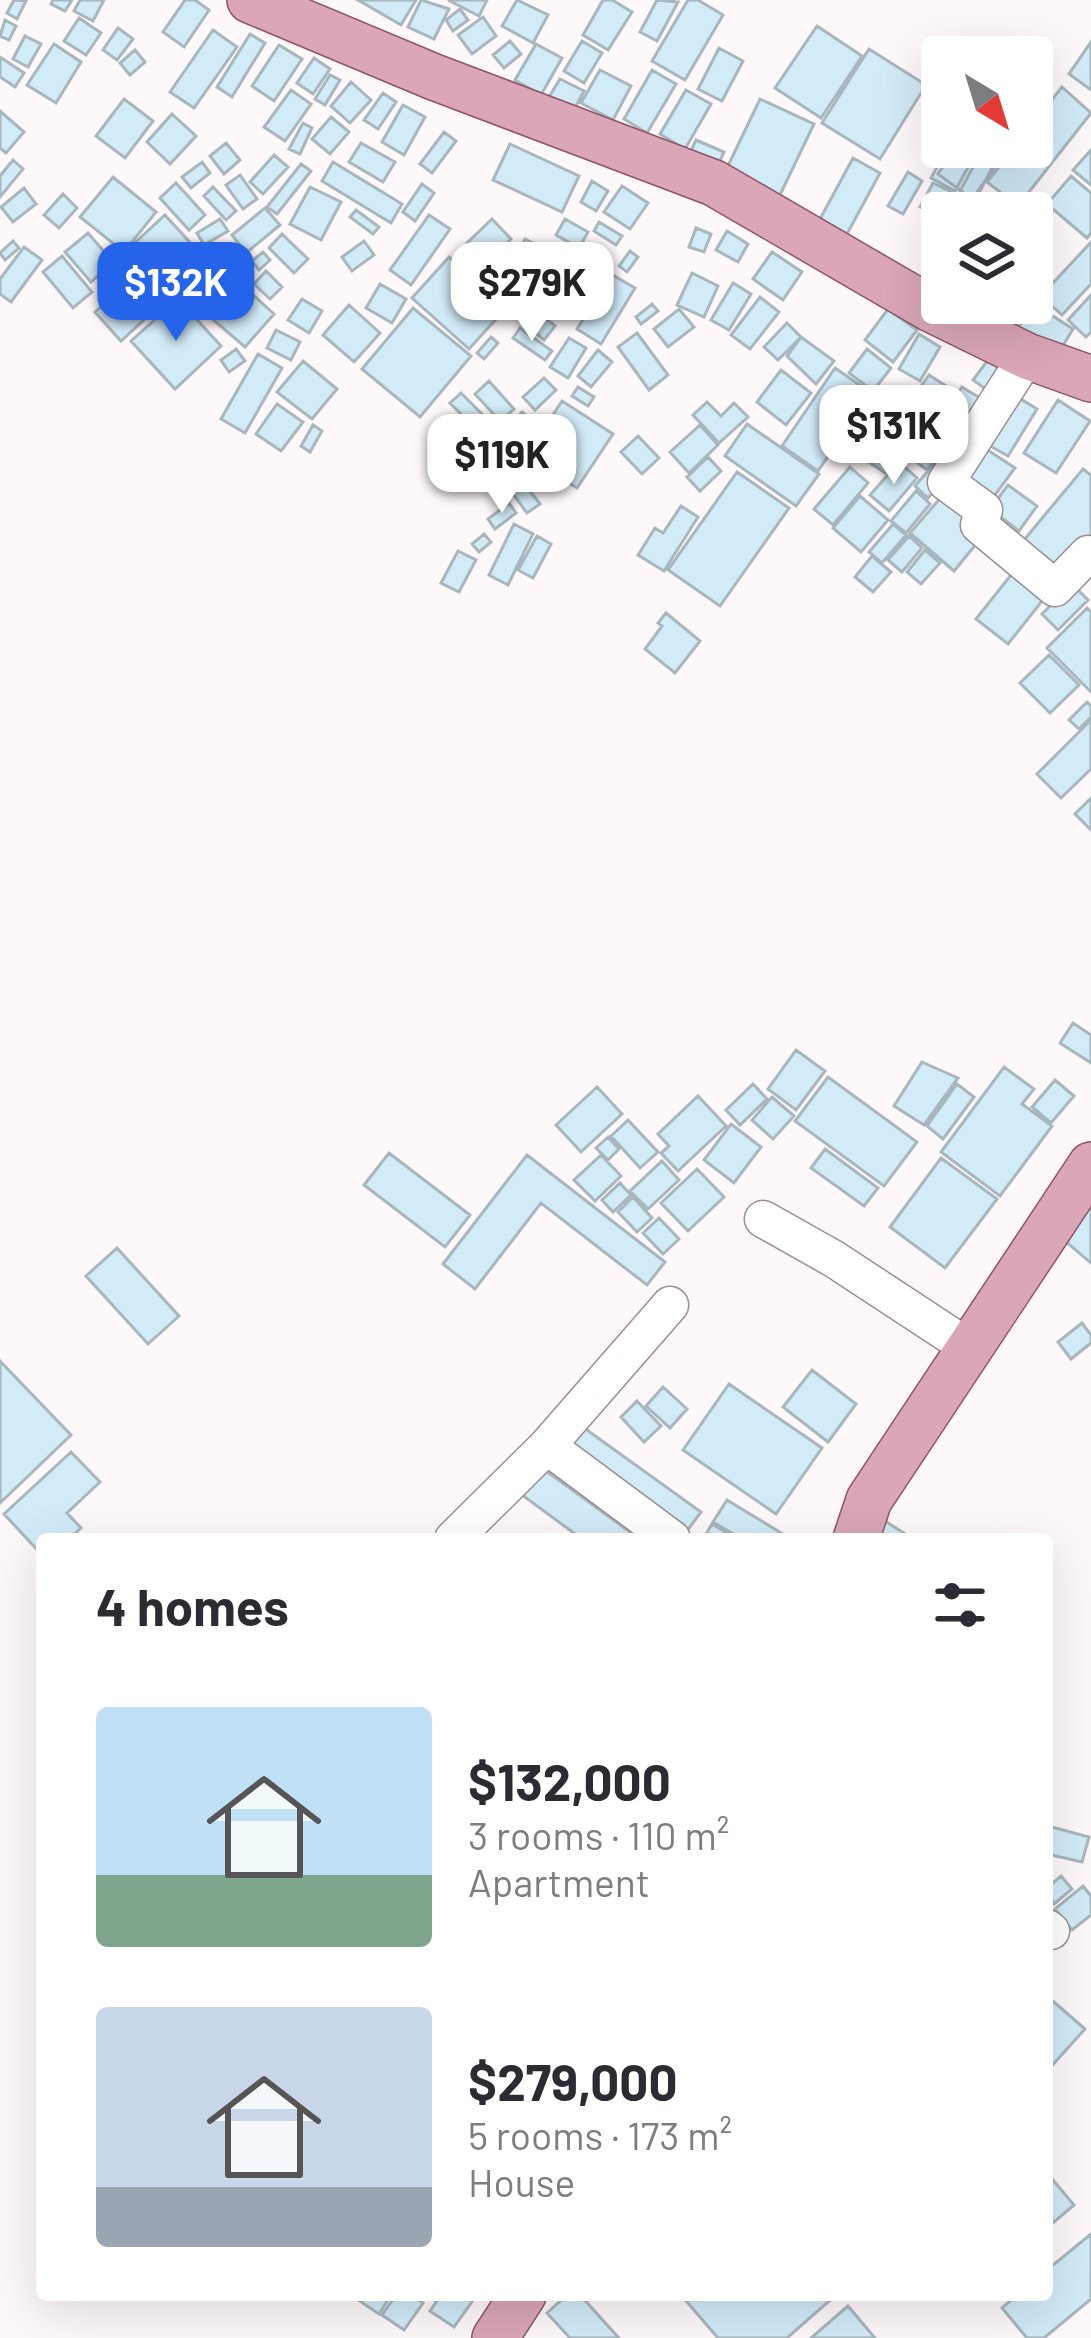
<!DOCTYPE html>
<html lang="en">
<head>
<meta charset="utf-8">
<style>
  :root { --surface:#fff; --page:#f7f7f7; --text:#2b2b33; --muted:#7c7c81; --accent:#2563eb }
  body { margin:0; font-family:Barlow,sans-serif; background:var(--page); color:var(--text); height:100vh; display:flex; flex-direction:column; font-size:45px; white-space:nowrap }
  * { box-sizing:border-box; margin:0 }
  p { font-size:39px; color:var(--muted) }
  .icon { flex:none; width:66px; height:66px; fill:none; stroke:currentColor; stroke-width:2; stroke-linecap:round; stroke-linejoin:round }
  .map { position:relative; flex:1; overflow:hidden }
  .panel { position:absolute; left:36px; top:1533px; width:1017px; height:768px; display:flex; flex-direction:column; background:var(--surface); border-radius:12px; box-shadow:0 12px 48px #0002 }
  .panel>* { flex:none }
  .needle { width:78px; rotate:142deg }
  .fabs { position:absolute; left:921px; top:36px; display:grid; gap:24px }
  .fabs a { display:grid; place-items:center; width:132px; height:132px; border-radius:12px; background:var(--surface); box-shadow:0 12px 48px #0002; font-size:60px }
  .price { position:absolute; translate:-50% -102px; padding:0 27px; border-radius:24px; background:#fff; color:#222; font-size:39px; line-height:78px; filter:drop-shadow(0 3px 6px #0008) }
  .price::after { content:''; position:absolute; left:50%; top:72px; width:36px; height:27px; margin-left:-18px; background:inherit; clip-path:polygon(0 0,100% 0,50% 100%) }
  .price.current { background:var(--accent); color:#fff }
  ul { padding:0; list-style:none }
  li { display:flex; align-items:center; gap:36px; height:300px; padding:0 60px }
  li span { display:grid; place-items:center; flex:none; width:336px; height:240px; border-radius:12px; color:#555 }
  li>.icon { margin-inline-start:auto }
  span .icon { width:144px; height:144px; fill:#fffc; stroke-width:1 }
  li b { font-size:51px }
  h2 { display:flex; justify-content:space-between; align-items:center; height:144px; padding:0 60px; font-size:51px }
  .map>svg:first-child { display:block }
</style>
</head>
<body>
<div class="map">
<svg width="1091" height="2338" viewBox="0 0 1091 2338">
  <rect width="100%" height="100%" fill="#fff8fa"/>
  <path fill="#d1ebf7" stroke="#a8b6bd" stroke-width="3" d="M14 0 26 1 17 19 7 13Z
    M53 0H72L65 11 51 4Z
    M80 0H104L93 21 74 11Z
    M185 0H195L209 10 184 47 163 32Z
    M358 0H416L401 25Z
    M421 0 449 9 434 39 408 27Z
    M448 0H487L479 16Z
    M517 0 548 15 533 43 502 26Z
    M603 0H612L632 12 608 50 583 35Z
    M657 0 678 2 657 41 640 32Z
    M688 0H698L723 15 685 80 652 61Z
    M460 9 468 20 453 31 446 20Z
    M483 17 496 36 472 54 458 35Z
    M79 18 101 33 86 55 64 41Z
    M5 20 16 26 9 40 0 36Z
    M817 26 862 56 821 118 775 88Z
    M118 28 133 39 117 60 103 50Z
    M213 30 237 47 194 108 170 92Z
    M250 34 265 43 232 97 217 87Z
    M25 36 41 44 28 67 13 59Z
    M510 41 521 54 504 68 493 55Z
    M582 41 602 53 584 83 564 71Z
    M1091 42V90L1069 74Z
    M54 44 81 62 56 103 27 85Z
    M536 44 562 58 541 95 515 80Z
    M279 45 302 59 274 101 252 86Z
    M719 48 743 61 722 101 698 89Z
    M869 49 926 85 880 159 822 123Z
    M135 50 145 62 130 75 120 63Z
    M0 57 24 73 15 87 0 77Z
    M314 58 330 69 313 94 297 83Z
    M600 70 631 86 613 120 581 103Z
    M652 70 676 84 647 133 624 119Z
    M330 75 340 80 325 105 315 99Z
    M560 79 584 91 574 110 549 97Z
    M351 82 371 100 350 123 331 106Z
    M1062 87 1091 113 1018 206 987 182 1015 147H1032V125Z
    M291 90 311 104 285 141 264 127Z
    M686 90 711 104 685 149 660 134Z
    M383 93 396 102 378 129 364 120Z
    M124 99 153 121 125 158 96 136Z
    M760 99 814 124 779 197 725 172Z
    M403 105 425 117 404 155 382 142Z
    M0 111 24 132 6 153 0 148Z
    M172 114 196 136 170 164 147 142Z
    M331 117 349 132 330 154 312 139Z
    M303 123 312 128 300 154 289 149Z
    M444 132 456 141 432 173 420 164Z
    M696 140 724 152 717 167 690 153Z
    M226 143 240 160 224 174 210 156Z
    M361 143 395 162 383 182 349 162Z
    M510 144 579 176 562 212 493 180Z
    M948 147H979L955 191 931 178Z
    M957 147H1009L972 199 938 174Z
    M984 147 1002 149 970 210 954 202Z
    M1091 150V185L1073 170Z
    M274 155 288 167 263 194 250 182Z
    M853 158 880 173 847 234 820 219Z
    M13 160 23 169 0 197V176Z
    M202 162 210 173 191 188 182 177Z
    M333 162 402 204 391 223 322 181Z
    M301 164 311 171 277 214 267 207Z
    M908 172 922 181 903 214 888 206Z
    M240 175 257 199 243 209 226 185Z
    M1071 176 1091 193V233L1087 238 1047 204Z
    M113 177 156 212 124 252 80 217Z
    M592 181 608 191 596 211 581 202Z
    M176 183 205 215 189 230 160 198Z
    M933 183 956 194 942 219 920 207Z
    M422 184 434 193 415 221 403 212Z
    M622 186 648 203 630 229 604 212Z
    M213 187 236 211 226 220 204 196Z
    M310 187 341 202 321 240 290 224Z
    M24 188 36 204 13 222 1 207Z
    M63 194 77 208 59 228 44 215Z
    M981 197 1009 213H972Z
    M265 208 280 225 246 253 232 235Z
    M356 210 379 227 373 234 350 217Z
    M165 215 207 261 168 298 125 252Z
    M429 215 450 229 411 285 390 270Z
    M220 219 228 231 204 245 197 233Z
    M492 219 511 239 486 263 467 243Z
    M565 219 588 232 579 248 556 235Z
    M599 222 622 236 616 245 594 231Z
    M696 228 711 234 704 252 689 247Z
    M727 231 748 244 738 262 716 250Z
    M88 233 113 262 91 282 65 252Z
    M282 234 308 259 294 273 269 248Z
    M525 239 535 244 527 258 518 253Z
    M13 241 19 248 5 260 0 253Z
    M364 241 374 255 352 271 342 257Z
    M1091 242V284L1062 315 1041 296Z
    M24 247 42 260 11 302 0 294V279Z
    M630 251 638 257 627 272 619 266Z
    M263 252 270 260 259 270 252 261Z
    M772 252 802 272 783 300 753 279Z
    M62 256 92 292 73 308 43 272Z
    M552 256 564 263 552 280 541 273Z
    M449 257 506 308 469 349 412 298Z
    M580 258 603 275 574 314 552 298Z
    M266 271 282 287 270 299 254 284Z
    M692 273 718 286 704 317 677 305Z
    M611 274 635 288 601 344 577 329Z
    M134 277 160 305 121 341 95 312Z
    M240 283 274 314 245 347 210 317Z
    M733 283 751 294 729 330 711 320Z
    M380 284 406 299 392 323 366 308Z
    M1091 295V332L1086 337 1068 320Z
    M519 296 555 326 544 340 508 310Z
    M760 297 779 312 750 349 731 335Z
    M178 299 221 346 175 389 131 341Z
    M302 299 322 311 309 333 288 320Z
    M990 303H1023L1029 307 1014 330 985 311Z
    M652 304 658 311 641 324 636 317Z
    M1034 304 1073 329 1059 352 1019 327Z
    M349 305 380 333 354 362 323 335Z
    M413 308 471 356 420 417 362 369Z
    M679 309 694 327 668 347 654 329Z
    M888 309 917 330 893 362 865 340Z
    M787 323 801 337 778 360 764 347Z
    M520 328 552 351 545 360 513 338Z
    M276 330 300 342 291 360 267 348Z
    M637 333 668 375 649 390 618 347Z
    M919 334 940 347 920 381 899 369Z
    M491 337 498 343 484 359 477 353Z
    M801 337 834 361 816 384 787 356Z
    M569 338 586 348 568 378 550 367Z
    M236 349 245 361 229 372 221 360Z
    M867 349 891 368 873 391 849 373Z
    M598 350 612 362 591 387 578 376Z
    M258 354 282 368 245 433 221 419Z
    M988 360 1006 373 991 393 973 380Z
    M303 361 337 389 312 419 277 392Z
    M835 368 871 393 818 471 782 446Z
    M781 370 811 393 786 425 757 402Z
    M929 375 954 391 920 441 895 424Z
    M544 378 556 390 535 410 523 397Z
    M489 381 514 409 500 421 475 394Z
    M578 387 594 397 588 406 572 396Z
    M962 387 993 406 970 442 939 423Z
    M1006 390 1037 409 1008 456 976 438Z
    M461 393 493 425 483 436 450 403Z
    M1058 400 1090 421 1056 473 1024 453Z
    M562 401 613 434 577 488 526 456Z
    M707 402 721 416 734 403 748 417 719 443 693 415Z
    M277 404 303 422 281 451 256 434Z
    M522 412 537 425 516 449 501 436Z
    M872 412 909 438 885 473 848 448Z
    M936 423 952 434 927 470 912 459Z
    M747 424 819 474 796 506 725 456Z
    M313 425 322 431 310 452 301 446Z
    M700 425 718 445 689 473 670 452Z
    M638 436 659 458 642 474 621 452Z
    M986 449 1015 468 986 507 959 490Z
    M493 454 505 466 483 487 471 474Z
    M708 457 721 471 700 491 687 477Z
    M899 462 917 478 889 511 870 495Z
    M935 463 948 475 928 498 915 486Z
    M850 467 868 483 833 525 814 509Z
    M1083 469 1091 475V538L1053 584 1014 552Z
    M737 472 789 508 720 606 668 570Z
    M519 477 540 504 527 513 507 486Z
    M1008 485 1037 506 1019 531 990 509Z
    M950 487 979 511 962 531 977 543 954 571 910 533Z
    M916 491 930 504 906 533 891 521Z
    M860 496 888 520 861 552 833 528Z
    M509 503 516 513 495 529 488 519Z
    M681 506 698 517 664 571 638 555 655 528 663 533Z
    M514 524 533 534 508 585 489 575Z
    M893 524 906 535 882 563 869 552Z
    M484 534 491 542 479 552 472 544Z
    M537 536 551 544 533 578 518 570Z
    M909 536 922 548 902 572 888 560Z
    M925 550 940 563 921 584 907 572Z
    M458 551 476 560 459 592 441 583Z
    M872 556 891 572 873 592 855 577Z
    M1018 566 1050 591 1008 644 976 619Z
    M1072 584 1088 600 1058 630 1042 614Z
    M1087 608 1091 612V692L1047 648Z
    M666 613 700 641 675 673 645 649 662 626 658 623Z
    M1049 655 1079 685 1050 713 1020 683Z
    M1087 702 1091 706V717L1079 729 1069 720Z
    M1091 720V769L1061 798 1037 774Z
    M1091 798V830L1075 814Z
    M1073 1023 1091 1035V1063L1060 1043Z
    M796 1050 825 1071 796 1110 768 1089Z
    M922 1062 958 1078 924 1125 894 1106Z
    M1004 1067 1034 1089 1022 1104 1052 1126 1000 1196 941 1152Z
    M828 1077 917 1142 884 1186 795 1121Z
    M1055 1080 1074 1096 1051 1123 1032 1107Z
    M753 1084 767 1099 740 1125 726 1110Z
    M957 1084 974 1097 943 1139 927 1126Z
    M597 1087 622 1114 581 1152 556 1125Z
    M698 1096 726 1126 678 1171 661 1153 669 1146 658 1134Z
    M772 1097 794 1116 773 1139 752 1120Z
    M628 1120 658 1152 640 1168 611 1136Z
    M731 1124 761 1147 734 1183 704 1160Z
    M608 1137 619 1149 608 1160 596 1148Z
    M825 1149 878 1188 864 1206 811 1168Z
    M389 1153 470 1215 445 1247 364 1185Z
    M527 1155 665 1262 647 1285 541 1203 475 1289 443 1264Z
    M601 1155 621 1176 595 1201 574 1180Z
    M941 1158 997 1199 945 1268 890 1227Z
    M662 1161 679 1180 648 1209 630 1191Z
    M697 1169 724 1197 688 1231 661 1203Z
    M620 1183 631 1195 613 1212 602 1200Z
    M633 1197 652 1218 637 1232 618 1212Z
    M1091 1202V1263L1051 1229Z
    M659 1218 679 1239 663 1254 643 1233Z
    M117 1248 179 1316 148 1344 86 1276Z
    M1082 1323 1091 1335V1343L1071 1359 1058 1342Z
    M0 1361 71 1435 0 1503Z
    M812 1370 856 1404 828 1442 783 1407Z
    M729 1384 822 1448 776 1514 683 1450Z
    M663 1387 687 1409 670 1428 646 1406Z
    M637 1401 661 1426 644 1442 621 1417Z
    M580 1425 701 1512 684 1535 564 1447Z
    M71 1452 100 1482 67 1513 81 1528 69 1539H42V1555L4 1514Z
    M538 1465 634 1535 631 1539H582L518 1492Z
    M727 1500 791 1539H742L713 1522Z
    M882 1519 913 1539H869Z
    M712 1524 737 1539H703Z
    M1048 1826 1089 1837 1082 1862 1047 1854Z
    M1061 1876 1072 1889 1054 1904 1047 1888Z
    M1083 1886 1091 1896V1915L1072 1930 1055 1909Z
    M1047 1996 1085 2029 1049 2069 1047 2068Z
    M1047 2173 1074 2205 1047 2228Z
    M1091 2234V2299L1044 2338H1027L1002 2308 1017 2295H1047V2270Z
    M351 2295H391L379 2314Z
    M396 2295H412L423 2303 404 2330 382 2315Z
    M441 2295 476 2296 454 2327 430 2311Z
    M567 2295H580L619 2338H570L547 2313Z
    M681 2295H836L787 2338H718Z
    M848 2306 875 2338H811Z"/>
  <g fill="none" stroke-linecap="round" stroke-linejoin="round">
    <defs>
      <path id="minor" d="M1027 356 946 482 984 510 979 525 1055 588 1088 554
        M763 1219 834 1259 971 1349
        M670 1305 547 1446 672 1539
        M453 1539 547 1446
        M1047 1928 1051 1931"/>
      <path id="major" d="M250 0 434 77 714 183 931 309 1027 356 1091 379
        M856 1539 869 1500 1091 1165
        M495 2338 523 2295"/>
    </defs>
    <use href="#minor" stroke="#9c8d92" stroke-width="39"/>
    <use href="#major" stroke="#8f5367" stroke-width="48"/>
    <use href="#minor" stroke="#fff" stroke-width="36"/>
    <use href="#major" stroke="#daa6b8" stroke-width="45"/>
  </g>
</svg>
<div class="fabs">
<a><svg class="needle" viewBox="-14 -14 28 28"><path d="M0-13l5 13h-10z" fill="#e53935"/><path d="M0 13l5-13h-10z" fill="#7c7c81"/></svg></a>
<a><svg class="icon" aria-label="layers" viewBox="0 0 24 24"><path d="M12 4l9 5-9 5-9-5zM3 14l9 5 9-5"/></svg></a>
</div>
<b class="price current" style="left:176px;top:344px">$132K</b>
<b class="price" style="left:532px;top:344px">$279K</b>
<b class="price" style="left:894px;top:487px">$131K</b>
<b class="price" style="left:502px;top:516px">$119K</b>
<section class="panel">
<h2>4 homes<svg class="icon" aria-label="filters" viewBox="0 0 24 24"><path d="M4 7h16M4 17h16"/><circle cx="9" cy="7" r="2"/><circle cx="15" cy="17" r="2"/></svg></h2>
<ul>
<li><span style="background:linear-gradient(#bfe0f5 70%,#7fa58c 0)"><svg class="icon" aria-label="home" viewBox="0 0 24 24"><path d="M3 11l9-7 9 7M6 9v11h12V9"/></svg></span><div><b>$132,000</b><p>3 rooms · 110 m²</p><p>Apartment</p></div></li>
<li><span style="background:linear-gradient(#c9d6e8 75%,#9aa5b1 0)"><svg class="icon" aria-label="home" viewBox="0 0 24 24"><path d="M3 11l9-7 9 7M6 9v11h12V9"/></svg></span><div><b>$279,000</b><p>5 rooms · 173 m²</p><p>House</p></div></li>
</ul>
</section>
</div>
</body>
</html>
